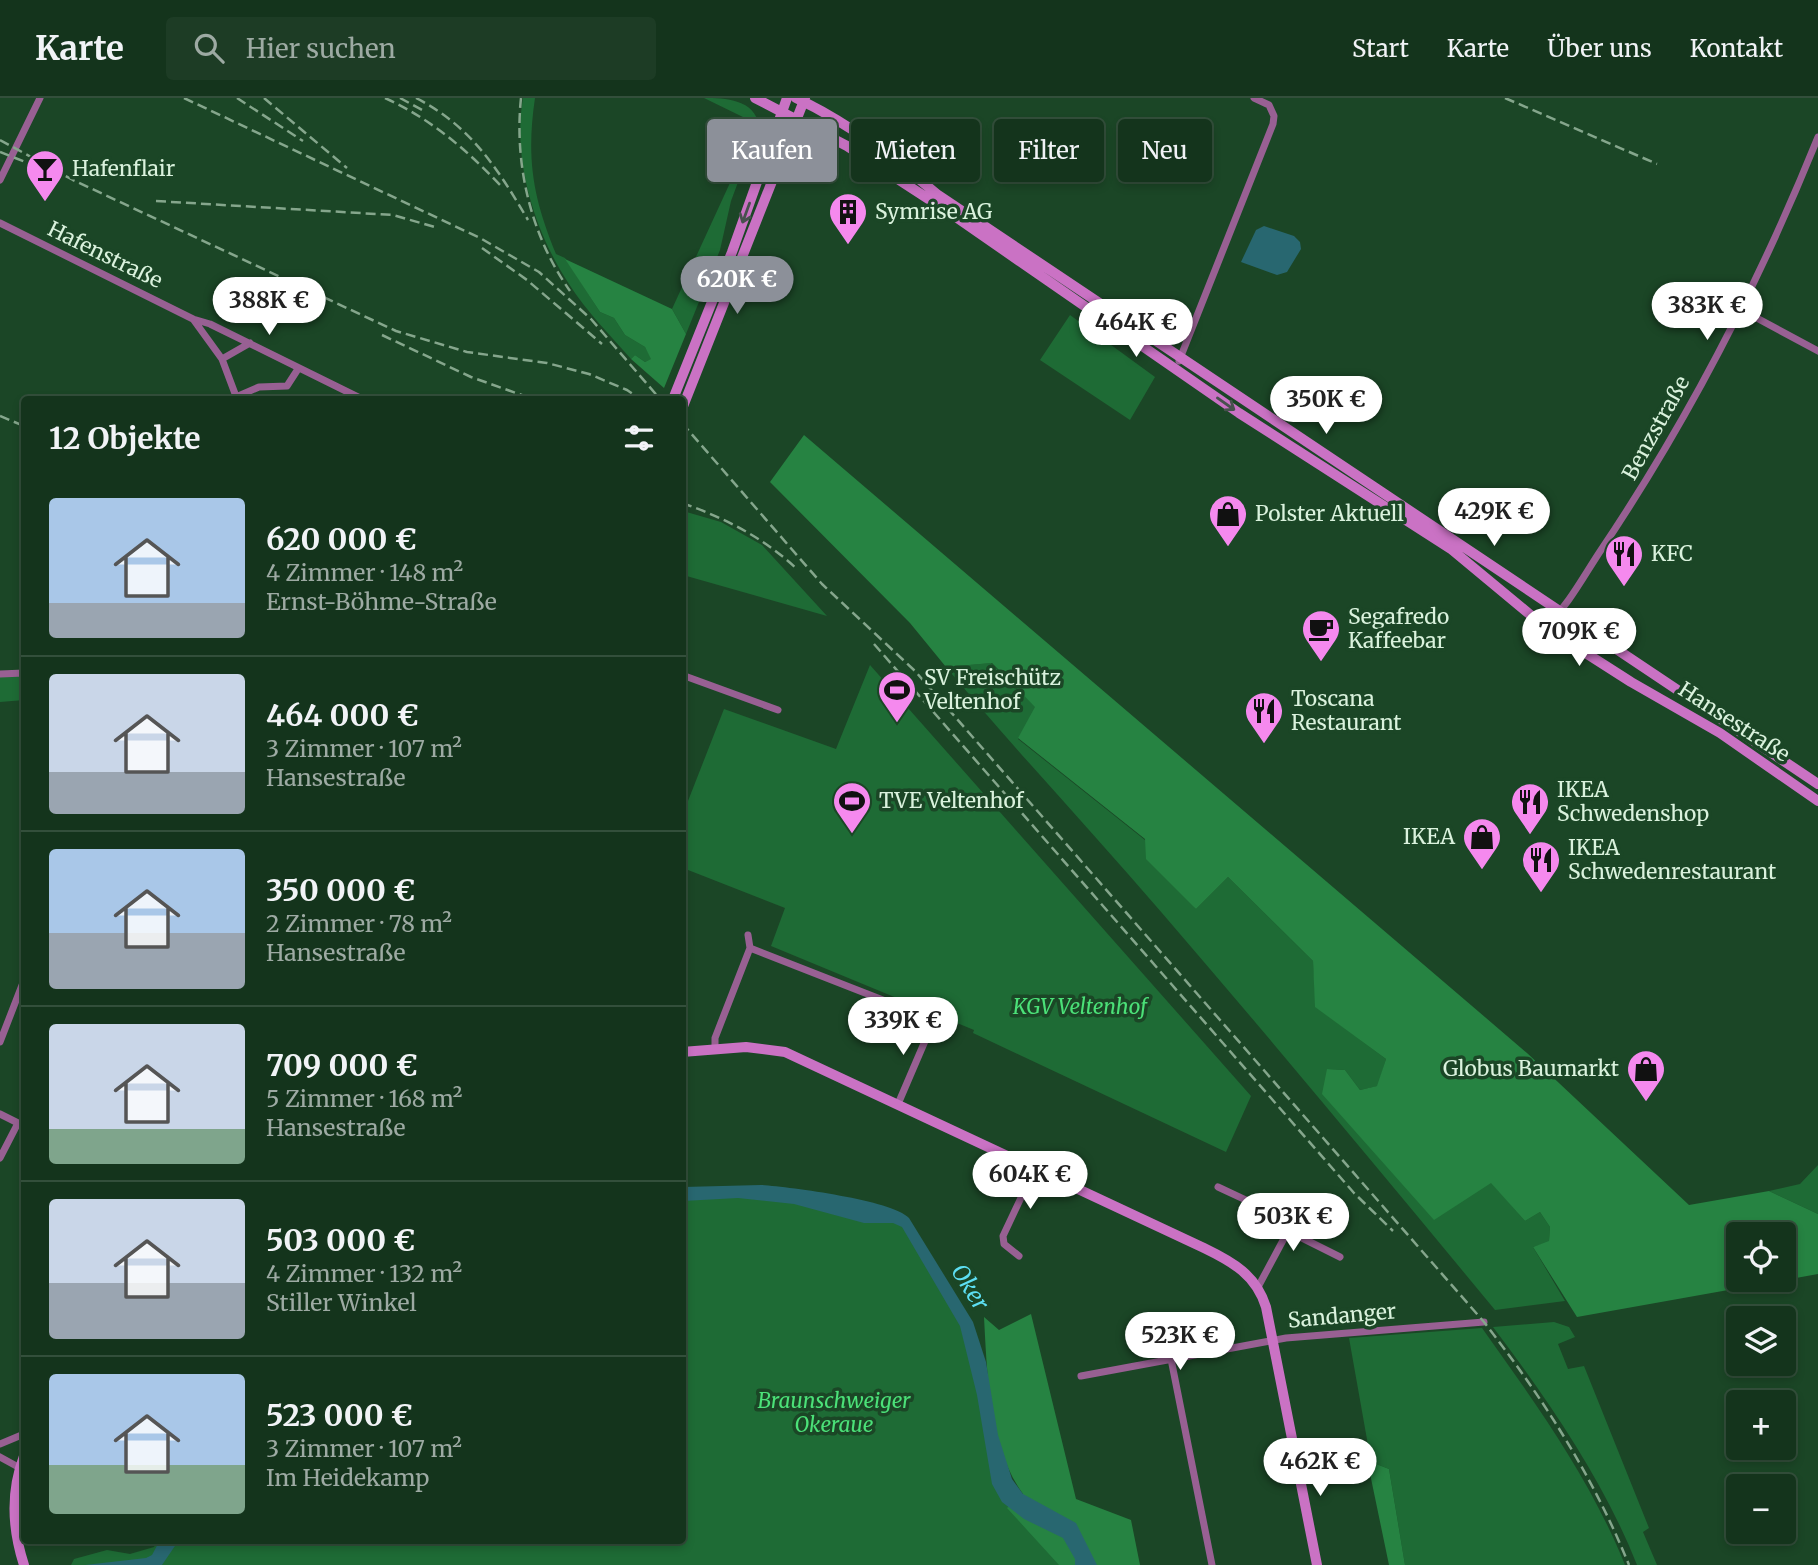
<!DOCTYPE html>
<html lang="de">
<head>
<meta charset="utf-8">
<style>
  :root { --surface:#14341c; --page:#1d3c25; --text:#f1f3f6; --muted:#9daaa3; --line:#334f3b; --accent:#8c9099 }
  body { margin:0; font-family:Merriweather,serif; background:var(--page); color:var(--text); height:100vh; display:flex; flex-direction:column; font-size:26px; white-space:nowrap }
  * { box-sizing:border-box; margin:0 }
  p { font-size:23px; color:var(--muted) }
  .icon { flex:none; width:38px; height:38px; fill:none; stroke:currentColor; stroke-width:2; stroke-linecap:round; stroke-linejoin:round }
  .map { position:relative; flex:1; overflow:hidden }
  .panel { position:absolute; left:21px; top:298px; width:665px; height:1148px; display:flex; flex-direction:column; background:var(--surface); border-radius:7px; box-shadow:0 4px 10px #0003,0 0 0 2px var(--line) }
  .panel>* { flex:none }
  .hud { position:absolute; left:707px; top:21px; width:665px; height:63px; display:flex; gap:14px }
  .tools { position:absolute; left:1726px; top:1124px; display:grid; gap:14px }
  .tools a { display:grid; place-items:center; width:70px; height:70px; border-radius:7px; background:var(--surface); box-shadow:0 4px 10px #0003,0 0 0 2px var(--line); font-size:35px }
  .price { position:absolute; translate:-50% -60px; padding:0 16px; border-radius:24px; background:#fff; color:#222; font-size:23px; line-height:46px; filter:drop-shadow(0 2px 4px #0008) }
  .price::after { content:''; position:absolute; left:50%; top:42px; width:21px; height:16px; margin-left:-10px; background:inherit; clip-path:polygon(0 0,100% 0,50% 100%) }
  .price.active { background:var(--accent); color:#fff }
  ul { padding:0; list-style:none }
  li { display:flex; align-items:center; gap:21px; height:175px; padding:0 28px }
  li+li { border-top:2px solid var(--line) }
  li span { display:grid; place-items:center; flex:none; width:196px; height:140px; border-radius:7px; color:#555 }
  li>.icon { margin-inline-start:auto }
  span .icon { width:84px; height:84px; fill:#fffc; stroke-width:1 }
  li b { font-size:30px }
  h2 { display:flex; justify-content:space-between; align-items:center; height:84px; padding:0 28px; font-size:30px }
  .chip { padding:0 24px; border-radius:7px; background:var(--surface); box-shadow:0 4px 10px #0003,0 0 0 2px var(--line); font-size:24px; line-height:63px }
  .chip.active { background:var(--accent); color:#fff }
  header { display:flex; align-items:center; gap:42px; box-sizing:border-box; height:98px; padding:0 35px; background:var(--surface); border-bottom:2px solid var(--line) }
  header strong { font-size:33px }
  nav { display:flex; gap:38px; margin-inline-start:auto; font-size:24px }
  .search { width:490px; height:63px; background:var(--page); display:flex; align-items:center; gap:18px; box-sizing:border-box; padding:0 24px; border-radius:7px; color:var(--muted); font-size:26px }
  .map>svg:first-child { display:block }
</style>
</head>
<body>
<header>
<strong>Karte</strong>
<div class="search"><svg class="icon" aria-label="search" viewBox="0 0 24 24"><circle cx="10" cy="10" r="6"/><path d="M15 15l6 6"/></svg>Hier suchen</div>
<nav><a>Start</a><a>Karte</a><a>Über uns</a><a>Kontakt</a></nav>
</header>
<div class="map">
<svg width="1818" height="1467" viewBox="0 0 1818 1467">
  <rect width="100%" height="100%" fill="#1b4626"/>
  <path fill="#1e6b35" d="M523 0H535C526 61 533 100 556 156L565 160 600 214 614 220 625 237 645 249 652 261 645 264 635 257 631 261C610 237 586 213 569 186 535 135 512 62 523 0Z
    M704 0C725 0 755 1 759 28L731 103 720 152 686 236 672 211 746 50 744 46 750 32 745 20Z
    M1070 217 1155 279 1130 322 1040 262Z
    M683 413 721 424 762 447 827 518 683 477Z
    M991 565 1036 609 1018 641 1145 742 1196 811 1228 779 1313 863 1316 909 1386 961 1378 988 1360 992 1345 972 1327 971 1491 1084 1525 1123 1540 1114 1550 1129 1549 1144 1533 1149 1565 1203 1495 1212C1385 1079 1275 946 1162 815 1091 732 1016 653 946 569Z
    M870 567 1251 998 1226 1054 973 935 974 932 771 848 785 810 683 770V702L688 703 724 611 836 651Z
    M24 575V602L0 604V577Z
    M1818 1067V1116L1769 1093 1800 1086Z
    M764 1095 896 1121 908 1131 970 1227 1006 1388 1087 1467H71L74 1461 107 1452 130 1456 154 1449 158 1442H682L683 1097Z
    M1554 1224 1569 1229 1575 1239 1558 1246 1568 1271 1584 1268 1649 1430 1643 1434 1657 1467H1637C1603 1381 1548 1302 1493 1229Z
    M1482 1230C1536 1306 1590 1380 1625 1467H1405L1389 1371 1371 1364 1349 1240Z"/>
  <path fill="#268342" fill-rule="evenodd" d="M565 161 672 211 686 236 664 290 631 261 635 257 645 264 651 261 645 249 625 237 614 220 600 214Z
    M804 337 1527 955 1689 1107 1769 1093 1818 1116V1176L1577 1219 1533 1149 1549 1143 1550 1129 1540 1114 1525 1123 1491 1085 1434 1122 1322 996 1327 971 1345 972 1360 992 1377 988 1386 961 1315 909 1313 863 1228 779 1196 811 1146 761 1145 741 1018 640 1035 609 992 565 946 569 910 525 770 384ZM1738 1136H1783V1181H1738Z
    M1031 1216 1076 1401 1131 1422 1140 1467H1059L1007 1410 1023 1396C989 1349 987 1275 984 1219L999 1232Z
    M1371 1364 1389 1371 1405 1467H1389L1368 1366Z"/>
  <path fill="#286770" d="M1264 128 1294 138 1300 144 1301 151 1287 174 1277 177 1241 164 1256 132Z
    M761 1087C789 1089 892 1102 909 1120L973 1224 986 1264 998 1337 1012 1381 1023 1396 1076 1425 1097 1467H1075V1461L1063 1440 1024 1421 1002 1404 992 1386 977 1297 960 1228 902 1129 893 1125H864L794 1106 738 1100 683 1103V1089Z
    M160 1442H179L162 1467H85L146 1460 152 1457Z"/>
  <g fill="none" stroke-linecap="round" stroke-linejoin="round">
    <path stroke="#986093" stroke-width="7" d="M0 82 40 0
      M0 125 193 221 222 261 237 301
      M1740 211 1818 253
      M193 221 210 226 362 301
      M222 261 250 245
      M1179 263 1273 26 1274 18 1269 7 1254 0
      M236 299 259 289 287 288 298 271
      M1545 529C1569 507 1583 479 1601 452 1687 324 1760 183 1818 39
      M0 576 24 575
      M682 577 778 612
      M750 850 934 922 898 1006
      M0 944 24 882
      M715 951V940L750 850 748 837
      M0 1016 24 1028
      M0 1060 18 1025
      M1218 1089 1280 1118 1288 1133
      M1019 1158 1004 1146 1003 1138 1035 1070
      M1258 1189 1288 1133 1340 1159
      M1171 1261 1212 1467
      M1081 1278 1286 1240 1484 1224
      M0 1346 24 1336
      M0 1359 20 1370"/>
    <path stroke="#ca72c4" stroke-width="10" d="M755 0 847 48 950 115 1239 315 1451 451 1545 529 1631 584 1720 635 1818 703
      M796 0C849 25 894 60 938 97L1818 686
      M673 301 732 154 787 0
      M682 311 805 0
      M682 954 746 949 785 954 1204 1150C1233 1164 1256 1177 1266 1209L1317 1467
      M24 1467C12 1430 10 1395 24 1358"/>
    <path stroke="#85a68c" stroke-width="2.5" stroke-dasharray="10 5" stroke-linecap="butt" d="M184 0 480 140 539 174 591 221 660 301
      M237 0 303 43
      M264 0 347 70
      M385 0C431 21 467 52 501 88
      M400 0 424 13
      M416 0C471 28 498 71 528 122
      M521 0C514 67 531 138 570 193
      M1505 0 1657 66
      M0 42 73 82 396 233 467 254 547 265 589 276 627 292 640 301
      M0 54 33 67
      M156 103 393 117 438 130
      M482 150 527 182 602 246
      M382 237 471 279 533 301
      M0 318 24 328
      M682 325 822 486 915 573 1484 1224C1543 1300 1593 1378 1629 1467
      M682 405C725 420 764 440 797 471
      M874 546 1354 1095 1393 1133"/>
  </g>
  <defs><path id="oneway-shaft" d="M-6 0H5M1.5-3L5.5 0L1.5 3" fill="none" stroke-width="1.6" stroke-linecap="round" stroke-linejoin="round" transform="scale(1.75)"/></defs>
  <g stroke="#47514e">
    <use href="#oneway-shaft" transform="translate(746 115) rotate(110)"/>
    <use href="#oneway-shaft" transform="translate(1226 306) rotate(35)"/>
  </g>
  <defs>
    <symbol id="bar-pin" viewBox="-11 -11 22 30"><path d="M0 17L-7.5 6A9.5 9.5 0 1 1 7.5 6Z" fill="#f589ee" stroke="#1b4626"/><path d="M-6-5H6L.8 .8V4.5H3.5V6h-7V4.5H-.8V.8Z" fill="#111"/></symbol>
    <symbol id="building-pin" viewBox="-11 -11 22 30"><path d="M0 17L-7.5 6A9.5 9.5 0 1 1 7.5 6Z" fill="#f589ee" stroke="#1b4626"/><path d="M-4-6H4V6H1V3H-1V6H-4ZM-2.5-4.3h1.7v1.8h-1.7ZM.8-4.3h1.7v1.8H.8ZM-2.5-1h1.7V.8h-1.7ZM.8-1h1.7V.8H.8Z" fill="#111"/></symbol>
    <symbol id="shop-pin" viewBox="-11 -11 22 30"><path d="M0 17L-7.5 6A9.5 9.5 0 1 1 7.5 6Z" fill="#f589ee" stroke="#1b4626"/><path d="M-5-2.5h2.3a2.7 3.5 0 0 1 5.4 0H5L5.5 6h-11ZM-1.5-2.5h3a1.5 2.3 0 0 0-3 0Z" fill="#111"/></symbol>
    <symbol id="restaurant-pin" viewBox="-11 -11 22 30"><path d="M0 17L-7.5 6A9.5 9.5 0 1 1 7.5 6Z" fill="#f589ee" stroke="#1b4626"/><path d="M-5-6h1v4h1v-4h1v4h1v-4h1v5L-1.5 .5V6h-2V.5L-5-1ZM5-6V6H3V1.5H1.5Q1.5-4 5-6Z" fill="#111"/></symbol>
    <symbol id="cafe-pin" viewBox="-11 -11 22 30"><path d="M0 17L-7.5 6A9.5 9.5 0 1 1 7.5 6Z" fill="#f589ee" stroke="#1b4626"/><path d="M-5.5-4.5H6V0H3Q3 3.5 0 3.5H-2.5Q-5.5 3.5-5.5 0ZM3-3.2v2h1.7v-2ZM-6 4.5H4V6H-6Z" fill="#111"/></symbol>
    <symbol id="stadium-pin" viewBox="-11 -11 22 30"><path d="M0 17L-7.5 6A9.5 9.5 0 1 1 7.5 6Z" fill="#f589ee" stroke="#1b4626"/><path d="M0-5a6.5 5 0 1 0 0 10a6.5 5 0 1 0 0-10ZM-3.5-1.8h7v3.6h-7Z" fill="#111"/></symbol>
  </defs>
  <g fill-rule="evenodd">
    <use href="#bar-pin" x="23" y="49" width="44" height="60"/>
    <use href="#building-pin" x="826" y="92" width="44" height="60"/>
    <use href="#shop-pin" x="1206" y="394" width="44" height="60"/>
    <use href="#restaurant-pin" x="1602" y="434" width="44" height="60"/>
    <use href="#cafe-pin" x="1299" y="509" width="44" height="60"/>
    <use href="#stadium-pin" x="875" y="570" width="44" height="60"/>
    <use href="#restaurant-pin" x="1242" y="591" width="44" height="60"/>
    <use href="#stadium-pin" x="830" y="681" width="44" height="60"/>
    <use href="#restaurant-pin" x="1508" y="682" width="44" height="60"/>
    <use href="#shop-pin" x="1460" y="717" width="44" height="60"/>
    <use href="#restaurant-pin" x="1519" y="740" width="44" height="60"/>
    <use href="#shop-pin" x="1624" y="949" width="44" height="60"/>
  </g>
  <g text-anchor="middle" stroke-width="7" stroke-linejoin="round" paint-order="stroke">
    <g font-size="21" fill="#daf2dd" stroke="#1b4626" text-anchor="start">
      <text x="72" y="78">Hafenflair</text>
      <text x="875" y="121">Symrise AG</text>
      <text x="1255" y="423">Polster Aktuell</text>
      <text x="1651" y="463">KFC</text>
      <text x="1348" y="526">Segafredo<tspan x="1348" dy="24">Kaffeebar</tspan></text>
      <text x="924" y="587">SV Freischütz<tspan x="924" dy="24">Veltenhof</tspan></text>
      <text x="1291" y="608">Toscana<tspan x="1291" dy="24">Restaurant</tspan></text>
      <text x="1557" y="699">IKEA<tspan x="1557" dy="24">Schwedenshop</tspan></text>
      <text x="879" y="710">TVE Veltenhof</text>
      <text x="1455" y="746" text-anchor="end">IKEA</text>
      <text x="1568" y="757">IKEA<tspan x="1568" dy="24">Schwedenrestaurant</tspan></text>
      <text x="1619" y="978" text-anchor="end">Globus Baumarkt</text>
    </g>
    <g font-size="21" fill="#daf2dd" stroke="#1b4626">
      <text transform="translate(105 157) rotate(26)" y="7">Hafenstraße</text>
      <text transform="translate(1656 330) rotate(-61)" y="7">Benzstraße</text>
      <text transform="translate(1734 624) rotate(33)" y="7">Hansestraße</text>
      <text transform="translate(1342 1218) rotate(-5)" y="7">Sandanger</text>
    </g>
    <g font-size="21" font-style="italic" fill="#4be178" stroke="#1b4626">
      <text x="1080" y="916">KGV Veltenhof</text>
      <text x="834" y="1310">Braunschweiger<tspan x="834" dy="24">Okeraue</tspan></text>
    </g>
    <g font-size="23" font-style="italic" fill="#5ddff3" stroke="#1b4626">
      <text transform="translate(970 1189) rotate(58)" y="8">Oker</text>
    </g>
  </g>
</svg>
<div class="tools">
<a><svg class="icon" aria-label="locate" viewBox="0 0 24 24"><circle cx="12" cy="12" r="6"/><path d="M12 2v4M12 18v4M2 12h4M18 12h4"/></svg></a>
<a><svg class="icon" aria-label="layers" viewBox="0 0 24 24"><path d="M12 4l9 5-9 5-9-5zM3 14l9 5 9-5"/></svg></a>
<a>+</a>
<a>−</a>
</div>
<b class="price active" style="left:737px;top:218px">620K €</b>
<b class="price" style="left:269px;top:239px">388K €</b>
<b class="price" style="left:1707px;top:244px">383K €</b>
<b class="price" style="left:1136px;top:261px">464K €</b>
<b class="price" style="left:1326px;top:338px">350K €</b>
<b class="price" style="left:1494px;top:450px">429K €</b>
<b class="price" style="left:1579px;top:570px">709K €</b>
<b class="price" style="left:903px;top:959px">339K €</b>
<b class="price" style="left:1030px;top:1113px">604K €</b>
<b class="price" style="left:1293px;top:1155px">503K €</b>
<b class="price" style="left:1180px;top:1274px">523K €</b>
<b class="price" style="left:1320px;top:1400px">462K €</b>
<div class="hud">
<a class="chip active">Kaufen</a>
<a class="chip">Mieten</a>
<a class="chip">Filter</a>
<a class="chip">Neu</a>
</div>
<section class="panel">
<h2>12 Objekte<svg class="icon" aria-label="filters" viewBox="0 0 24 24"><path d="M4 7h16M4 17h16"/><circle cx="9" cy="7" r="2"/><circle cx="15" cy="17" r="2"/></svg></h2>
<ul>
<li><span style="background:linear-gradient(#a9c7e8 75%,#9aa5b1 0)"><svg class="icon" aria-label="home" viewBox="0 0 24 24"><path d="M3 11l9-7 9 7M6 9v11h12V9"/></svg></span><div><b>620 000 €</b><p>4 Zimmer · 148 m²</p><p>Ernst-Böhme-Straße</p></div></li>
<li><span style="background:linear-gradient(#c9d6e8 70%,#9aa5b1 0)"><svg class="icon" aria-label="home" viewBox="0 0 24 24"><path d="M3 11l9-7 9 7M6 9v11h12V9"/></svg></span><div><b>464 000 €</b><p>3 Zimmer · 107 m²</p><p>Hansestraße</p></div></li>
<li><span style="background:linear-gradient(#a9c7e8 60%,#9aa5b1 0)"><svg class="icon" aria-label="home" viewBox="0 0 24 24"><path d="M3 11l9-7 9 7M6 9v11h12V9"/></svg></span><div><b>350 000 €</b><p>2 Zimmer · 78 m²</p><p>Hansestraße</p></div></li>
<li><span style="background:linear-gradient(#c9d6e8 75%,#7fa58c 0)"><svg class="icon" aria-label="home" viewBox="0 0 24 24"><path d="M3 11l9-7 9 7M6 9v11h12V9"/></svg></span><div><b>709 000 €</b><p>5 Zimmer · 168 m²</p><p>Hansestraße</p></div></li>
<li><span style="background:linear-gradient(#c9d6e8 60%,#9aa5b1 0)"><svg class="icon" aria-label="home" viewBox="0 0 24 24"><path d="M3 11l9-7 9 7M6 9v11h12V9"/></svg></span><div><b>503 000 €</b><p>4 Zimmer · 132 m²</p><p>Stiller Winkel</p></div></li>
<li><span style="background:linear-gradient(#a9c7e8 65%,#7fa58c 0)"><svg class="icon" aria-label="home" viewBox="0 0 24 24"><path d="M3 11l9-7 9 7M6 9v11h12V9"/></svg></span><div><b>523 000 €</b><p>3 Zimmer · 107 m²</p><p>Im Heidekamp</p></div></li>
</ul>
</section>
</div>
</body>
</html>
